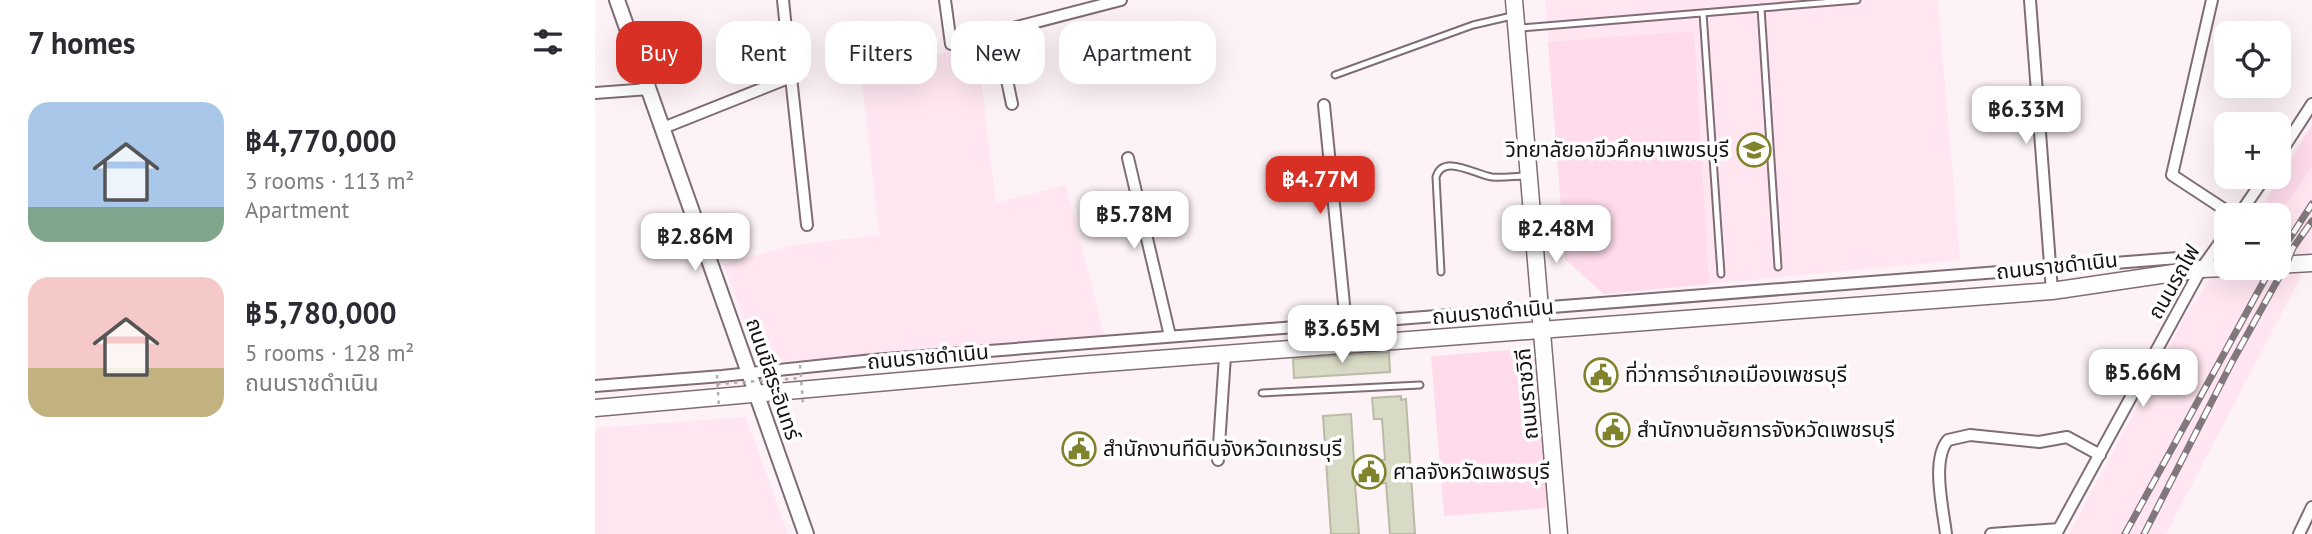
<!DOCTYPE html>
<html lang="en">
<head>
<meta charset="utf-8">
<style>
  :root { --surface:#fff; --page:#f7f7f7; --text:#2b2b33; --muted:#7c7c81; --accent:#d93025 }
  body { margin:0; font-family:"PT Sans","Noto Sans Thai",sans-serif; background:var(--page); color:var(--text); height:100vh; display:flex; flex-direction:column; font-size:26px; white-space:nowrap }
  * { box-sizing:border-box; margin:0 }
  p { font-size:23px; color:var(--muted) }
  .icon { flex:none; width:38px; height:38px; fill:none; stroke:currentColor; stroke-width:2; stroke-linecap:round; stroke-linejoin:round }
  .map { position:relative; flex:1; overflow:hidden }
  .side { display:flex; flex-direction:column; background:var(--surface); width:595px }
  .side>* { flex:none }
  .hud { position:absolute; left:21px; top:21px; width:665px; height:63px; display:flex; gap:14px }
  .controls { position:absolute; left:1619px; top:21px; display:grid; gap:14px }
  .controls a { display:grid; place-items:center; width:77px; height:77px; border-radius:14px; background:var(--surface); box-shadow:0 7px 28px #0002; font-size:35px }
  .price { position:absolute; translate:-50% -60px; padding:0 16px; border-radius:14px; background:#fff; color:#222; font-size:23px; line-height:46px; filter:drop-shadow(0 2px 4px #0008) }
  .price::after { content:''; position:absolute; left:50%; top:42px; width:21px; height:16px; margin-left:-10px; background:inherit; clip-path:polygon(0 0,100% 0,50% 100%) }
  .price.current { background:var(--accent); color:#fff }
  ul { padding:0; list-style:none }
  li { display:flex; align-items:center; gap:21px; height:175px; padding:0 28px }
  li span { display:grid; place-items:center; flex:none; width:196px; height:140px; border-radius:21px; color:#555 }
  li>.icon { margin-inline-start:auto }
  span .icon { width:84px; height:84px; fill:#fffc; stroke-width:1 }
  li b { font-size:30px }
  h2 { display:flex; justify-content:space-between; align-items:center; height:84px; padding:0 28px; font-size:30px }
  .tag { padding:0 24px; border-radius:21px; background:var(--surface); box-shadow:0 7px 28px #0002; font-size:24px; line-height:63px }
  .tag.current { background:var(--accent); color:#fff }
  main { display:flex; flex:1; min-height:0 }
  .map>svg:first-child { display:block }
</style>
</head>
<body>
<main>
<section class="side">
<h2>7 homes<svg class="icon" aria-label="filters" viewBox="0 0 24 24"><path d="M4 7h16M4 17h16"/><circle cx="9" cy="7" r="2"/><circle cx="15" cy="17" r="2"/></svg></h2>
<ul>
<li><span style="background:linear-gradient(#a9c7e8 75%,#7fa58c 0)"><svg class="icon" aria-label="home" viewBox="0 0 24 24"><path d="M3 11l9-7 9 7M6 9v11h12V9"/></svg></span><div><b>฿4,770,000</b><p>3 rooms · 113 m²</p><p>Apartment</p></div></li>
<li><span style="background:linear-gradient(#f6c9c9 65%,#c2b280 0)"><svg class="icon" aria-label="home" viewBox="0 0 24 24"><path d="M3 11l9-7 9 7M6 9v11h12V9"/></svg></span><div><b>฿5,780,000</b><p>5 rooms · 128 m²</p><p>ถนนราชดำเนิน</p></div></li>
</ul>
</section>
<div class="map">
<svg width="1717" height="534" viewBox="0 0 1717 534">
  <rect width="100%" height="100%" fill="#fdf3f7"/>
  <path fill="#ffe6f1" d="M950 0H1343L1365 260 1009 294 970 259Z
    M382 45 401 203 471 185 509 335 167 363 128 264 199 245 284 235 266 73Z
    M1717 123V249L1711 257 1702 284 1571 534H1474L1592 313 1631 257V268H1684V215H1660Z
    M151 417 193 534H0V428Z"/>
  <path fill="#ffdbeb" d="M1099 31 1114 284 1009 294 970 259 953 42Z
    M1717 126V167L1683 215H1663Z
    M928 349 940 359 952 508 849 516 836 356Z"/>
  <path fill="#d8dac5" stroke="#b9bba7" stroke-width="2" d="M794 352 795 372 699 378 698 359Z
    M806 396V400L811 399 820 534H795L791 483 760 485 764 534H736L728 416 756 414 759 462 790 460 787 419H779L777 398Z"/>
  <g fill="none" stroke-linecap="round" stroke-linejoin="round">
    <defs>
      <path id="service" d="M1166 8 1183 267
        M1108 13 1126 274
        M925 28 1262 0
        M740 75 878 25 917 16
        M846 272 841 177C848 153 881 175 897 177 908 178 921 176 932 176
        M667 393 825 385"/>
      <path id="minor" d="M350 0 356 44 526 0
        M1435 0 1457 291
        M1617 0 1577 175 1638 215
        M402 32 417 104
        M196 77 212 225
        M0 93 54 89
        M729 105 751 324
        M68 128 196 77 188 0
        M1684 155 1717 104
        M533 158 575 336
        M1644 215 1670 177
        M0 386 127 376 278 360 1583 258 1606 269
        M623 460 630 356
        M1351 534C1348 508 1336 460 1353 440L1375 435 1444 442 1472 437 1505 455
        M1396 534 1464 529
        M1461 534 1606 269 1631 234
        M1704 534 1717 507"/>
      <path id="tertiary" d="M22 0 211 534"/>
      <path id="secondary" d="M919 0 964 534
        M1684 265 1717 263
        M0 408 484 365 1457 291 1606 269 1631 268"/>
    </defs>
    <use href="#service" stroke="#806c75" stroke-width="9"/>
    <use href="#minor" stroke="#806c75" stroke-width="14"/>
    <use href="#tertiary" stroke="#806c75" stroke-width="18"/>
    <use href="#secondary" stroke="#806c75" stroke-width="19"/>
    <use href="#service" stroke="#fff" stroke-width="5"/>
    <use href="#minor" stroke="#fff" stroke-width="10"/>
    <use href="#tertiary" stroke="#fff" stroke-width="14"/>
    <use href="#secondary" stroke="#fff" stroke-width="16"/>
    <defs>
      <path id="rail" d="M1684 255 1717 204
        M1530 534 1676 268
        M1549 534 1637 362 1691 265 1698 248 1717 221"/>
    </defs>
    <use href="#rail" stroke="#81787c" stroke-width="7"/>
    <use href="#rail" stroke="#fff" stroke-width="4.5" stroke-dasharray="13" stroke-linecap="butt"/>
    <path stroke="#b5acb0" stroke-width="2.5" stroke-dasharray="3.5 5" stroke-linecap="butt" d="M205 365 208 404
      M122 375 124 409
      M122 384 206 378"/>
  </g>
  <defs>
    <symbol id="university-ring" viewBox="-11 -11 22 22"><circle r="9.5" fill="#fff" stroke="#80832c" stroke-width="1.5"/><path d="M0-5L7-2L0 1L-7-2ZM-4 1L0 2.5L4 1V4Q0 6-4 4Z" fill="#80832c"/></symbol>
    <symbol id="civic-ring" viewBox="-11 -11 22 22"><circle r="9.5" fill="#fff" stroke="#80832c" stroke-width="1.5"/><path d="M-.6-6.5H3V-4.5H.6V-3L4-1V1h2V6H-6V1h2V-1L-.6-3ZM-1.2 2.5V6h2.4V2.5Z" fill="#80832c"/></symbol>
  </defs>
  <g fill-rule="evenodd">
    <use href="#university-ring" x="1140" y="131" width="38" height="38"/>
    <use href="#civic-ring" x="987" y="356" width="38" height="38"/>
    <use href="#civic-ring" x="999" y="411" width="38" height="38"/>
    <use href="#civic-ring" x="465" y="430" width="38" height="38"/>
    <use href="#civic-ring" x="755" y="453" width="38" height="38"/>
  </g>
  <g text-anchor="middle" stroke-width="7" stroke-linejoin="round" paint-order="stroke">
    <g font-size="21" fill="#181114" stroke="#fff" text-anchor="start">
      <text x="1134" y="157" text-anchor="end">วิทยาลัยอาขีวคึกษาเพขรบุรี</text>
      <text x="1030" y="382">ที่ว่าการอำเภอเมืองเพชรบุรี</text>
      <text x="1042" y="437">สำนักงานอัยการจังหวัดเพชรบุรี</text>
      <text x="508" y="456">สำนักงานทีดินจังหวัดเทชรบุรี</text>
      <text x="798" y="479">ศาลจังหวัดเพชรบุรี</text>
    </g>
    <g font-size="21" fill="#181114" stroke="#fff">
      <text transform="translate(1462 266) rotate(-6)" y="7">ถนนราชดำเนิน</text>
      <text transform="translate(1579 282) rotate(-60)" y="7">ถนนรถไฟ</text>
      <text transform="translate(898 312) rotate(-5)" y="7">ถนนราชดำเนิน</text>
      <text transform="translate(333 357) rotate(-5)" y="7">ถนนราชดำเนิน</text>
      <text transform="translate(178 379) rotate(71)" y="7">ถนนขีสระอินทร์</text>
      <text transform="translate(932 394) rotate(-95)" y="7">ถนนราชวิถี</text>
    </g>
  </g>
</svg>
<div class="controls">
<a><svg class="icon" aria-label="locate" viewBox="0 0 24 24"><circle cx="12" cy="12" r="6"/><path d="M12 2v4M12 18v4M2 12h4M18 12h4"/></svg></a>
<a>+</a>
<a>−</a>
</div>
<b class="price" style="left:1431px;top:146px">฿6.33M</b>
<b class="price current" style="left:725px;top:216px">฿4.77M</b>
<b class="price" style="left:539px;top:251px">฿5.78M</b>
<b class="price" style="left:961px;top:265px">฿2.48M</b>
<b class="price" style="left:100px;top:273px">฿2.86M</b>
<b class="price" style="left:747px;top:365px">฿3.65M</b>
<b class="price" style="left:1548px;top:409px">฿5.66M</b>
<div class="hud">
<a class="tag current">Buy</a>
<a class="tag">Rent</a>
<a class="tag">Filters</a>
<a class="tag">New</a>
<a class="tag">Apartment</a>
</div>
</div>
</main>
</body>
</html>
